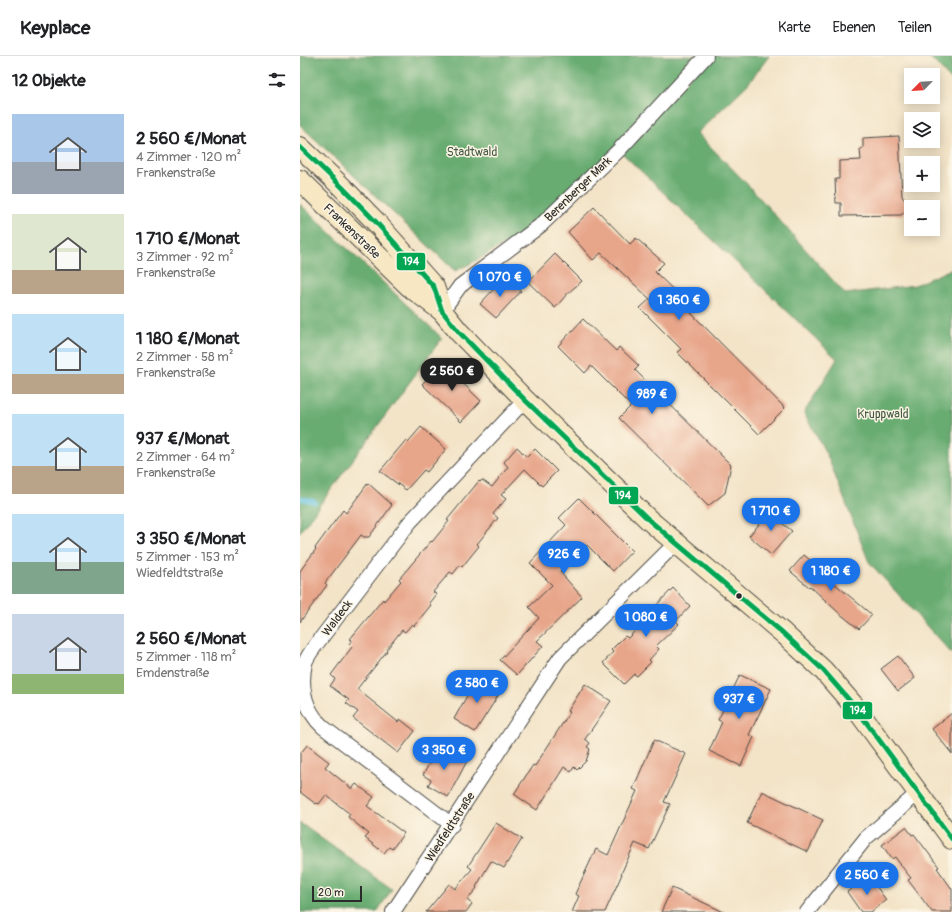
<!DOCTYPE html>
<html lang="de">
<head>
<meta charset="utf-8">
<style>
  :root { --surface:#fff; --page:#f2f2f2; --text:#202124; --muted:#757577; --line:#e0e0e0; --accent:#1a73e8 }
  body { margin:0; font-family:Pangolin,sans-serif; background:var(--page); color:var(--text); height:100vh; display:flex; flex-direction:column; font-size:15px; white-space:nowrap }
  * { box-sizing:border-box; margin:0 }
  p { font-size:13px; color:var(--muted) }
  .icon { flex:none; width:22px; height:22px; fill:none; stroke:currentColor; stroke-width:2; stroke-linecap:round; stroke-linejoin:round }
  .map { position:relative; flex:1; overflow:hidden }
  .drawer { display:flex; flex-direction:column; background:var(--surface); width:300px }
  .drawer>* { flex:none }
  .needle { width:26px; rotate:246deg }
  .controls { position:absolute; left:604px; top:12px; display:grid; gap:8px }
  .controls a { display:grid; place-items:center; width:36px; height:36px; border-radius:0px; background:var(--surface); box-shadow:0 2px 10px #0003; font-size:20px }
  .scale { position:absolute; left:12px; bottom:10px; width:50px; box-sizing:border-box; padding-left:4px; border:2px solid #2b2b2b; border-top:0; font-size:11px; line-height:14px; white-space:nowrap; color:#2b2b2b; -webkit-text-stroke:3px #fcf5e5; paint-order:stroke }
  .price { position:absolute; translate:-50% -34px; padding:0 9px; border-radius:14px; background:var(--accent); color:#fff; font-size:13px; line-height:26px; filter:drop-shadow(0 1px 2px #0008) }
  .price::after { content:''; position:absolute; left:50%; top:24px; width:12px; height:9px; margin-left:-6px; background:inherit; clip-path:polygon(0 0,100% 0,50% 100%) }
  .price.selected { background:#222; color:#fff }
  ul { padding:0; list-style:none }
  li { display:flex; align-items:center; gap:12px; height:100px; padding:0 12px }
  li span { display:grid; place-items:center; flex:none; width:112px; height:80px; border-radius:0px; color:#555 }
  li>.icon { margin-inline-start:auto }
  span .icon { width:48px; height:48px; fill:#fffc; stroke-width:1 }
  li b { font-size:17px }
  h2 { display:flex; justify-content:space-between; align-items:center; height:48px; padding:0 12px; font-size:17px }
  header { display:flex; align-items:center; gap:24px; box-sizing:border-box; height:56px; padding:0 20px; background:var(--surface); border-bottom:1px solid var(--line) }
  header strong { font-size:19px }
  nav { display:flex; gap:22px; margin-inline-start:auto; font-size:14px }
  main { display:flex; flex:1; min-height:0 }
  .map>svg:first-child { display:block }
</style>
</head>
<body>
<header>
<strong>Keyplace</strong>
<nav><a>Karte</a><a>Ebenen</a><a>Teilen</a></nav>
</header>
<main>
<section class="drawer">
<h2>12 Objekte<svg class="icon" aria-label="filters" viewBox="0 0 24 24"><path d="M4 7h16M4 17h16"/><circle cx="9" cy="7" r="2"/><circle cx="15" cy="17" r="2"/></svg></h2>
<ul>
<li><span style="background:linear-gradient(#a9c7e8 60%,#9aa5b1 0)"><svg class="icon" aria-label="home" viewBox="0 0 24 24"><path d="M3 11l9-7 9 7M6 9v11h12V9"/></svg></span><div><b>2 560 €/Monat</b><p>4 Zimmer · 120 m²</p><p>Frankenstraße</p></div></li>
<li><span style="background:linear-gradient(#dfe7d0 70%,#b9a48a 0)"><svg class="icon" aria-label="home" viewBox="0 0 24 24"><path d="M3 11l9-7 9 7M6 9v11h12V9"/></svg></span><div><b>1 710 €/Monat</b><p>3 Zimmer · 92 m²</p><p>Frankenstraße</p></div></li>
<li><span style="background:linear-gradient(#bfe0f5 75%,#b9a48a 0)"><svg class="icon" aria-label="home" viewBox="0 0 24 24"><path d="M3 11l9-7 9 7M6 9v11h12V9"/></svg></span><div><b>1 180 €/Monat</b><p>2 Zimmer · 58 m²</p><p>Frankenstraße</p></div></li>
<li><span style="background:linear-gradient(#bfe0f5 65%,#b9a48a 0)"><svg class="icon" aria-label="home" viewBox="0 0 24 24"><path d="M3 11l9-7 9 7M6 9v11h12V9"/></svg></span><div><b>937 €/Monat</b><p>2 Zimmer · 64 m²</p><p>Frankenstraße</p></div></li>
<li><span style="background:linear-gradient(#bfe0f5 60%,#7fa58c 0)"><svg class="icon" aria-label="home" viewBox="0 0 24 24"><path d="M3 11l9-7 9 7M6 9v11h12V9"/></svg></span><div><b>3 350 €/Monat</b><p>5 Zimmer · 153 m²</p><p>Wiedfeldtstraße</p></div></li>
<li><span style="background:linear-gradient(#c9d6e8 75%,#8fb573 0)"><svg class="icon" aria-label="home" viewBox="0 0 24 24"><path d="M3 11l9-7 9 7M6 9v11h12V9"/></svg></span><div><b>2 560 €/Monat</b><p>5 Zimmer · 118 m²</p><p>Emdenstraße</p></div></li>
</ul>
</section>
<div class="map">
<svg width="652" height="856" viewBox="0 0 652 856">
  <rect width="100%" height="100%" fill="#fcf5e5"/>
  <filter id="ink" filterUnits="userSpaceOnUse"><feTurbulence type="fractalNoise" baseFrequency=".025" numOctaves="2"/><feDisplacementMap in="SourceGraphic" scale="8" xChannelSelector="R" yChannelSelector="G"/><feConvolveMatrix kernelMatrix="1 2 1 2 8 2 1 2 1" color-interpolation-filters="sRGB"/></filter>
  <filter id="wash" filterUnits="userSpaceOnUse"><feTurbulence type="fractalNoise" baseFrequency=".012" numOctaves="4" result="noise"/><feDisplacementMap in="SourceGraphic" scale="16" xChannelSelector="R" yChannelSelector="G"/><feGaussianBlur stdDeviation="0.9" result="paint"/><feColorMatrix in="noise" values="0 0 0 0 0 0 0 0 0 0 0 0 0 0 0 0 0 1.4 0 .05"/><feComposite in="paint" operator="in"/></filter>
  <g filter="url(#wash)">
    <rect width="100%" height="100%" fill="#f3e4c8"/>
    <path fill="#68ac71" stroke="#4a6c4e" d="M0 0H403L240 168 170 208 155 215 0 69Z
      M410 0H469L448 28 397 77 450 131 545 238 615 229 649 214 652 211V598L569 506 527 399 504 357 537 303 320 95Z
      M629 0H652V25Z
      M0 148 142 282 0 476Z
      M0 767 92 833 77 856H0Z"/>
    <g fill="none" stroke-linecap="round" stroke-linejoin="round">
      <path stroke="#63c3e1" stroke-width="5" d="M0 442 15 446"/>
    </g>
    <g id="blocks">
      <path fill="#e7a58a" d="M599 80 602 140 610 152 601 159 541 160V147H536L535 123H539V105L561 104 560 93 563 92V82Z
        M294 151 330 188 336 182 364 207 355 216 394 254 391 257 485 352 459 378 377 296 381 293 340 252 350 243 301 197 293 204 268 176Z
        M255 198 282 225 268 237 255 252 228 226Z
        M205 221 221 235 196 262 180 248Z
        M283 263 316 295 319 291 339 310 335 314 431 409 425 437 408 450 319 362 331 350 291 310 285 317 258 290Z
        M142 307 181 345 161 366 122 328Z
        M121 371 146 393 127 416 124 414 106 434 80 415 106 384 108 386Z
        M217 391 227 401 235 393 257 415 242 430 225 413 201 439 206 443 193 458 198 462 177 488 179 490 162 511 160 509 153 518 150 516 133 536 136 538 129 547 131 549 114 570 112 568 105 576 102 574 86 594 87 595 57 633 98 666 100 663 115 675 98 697 53 662 58 656 46 647 49 644 30 630 35 623 31 619 52 591 49 588 52 584 50 583 74 554 83 543 84 545 101 525 99 523 131 485 132 486 149 465 147 464 179 425 180 426 182 424 192 431 208 411 204 406Z
        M68 427 92 449 69 481H64L61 479 25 527 27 529 0 566V515L16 493 15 492 43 454 46 457Z
        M279 442 332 495 313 515 287 489 260 516 282 541 237 585 243 590 217 619 200 604 239 562 229 551 252 529 230 507 266 469 259 462Z
        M473 452 483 460 479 465 492 475 471 499 449 480Z
        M504 499 523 515 522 517 572 559 559 573 539 557 510 530 509 531 490 515Z
        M373 532 390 550 376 565 379 568 356 590 359 593 349 604 351 606 337 620 334 618 324 628 303 607 313 596 311 594 325 580 328 582 351 559 349 557Z
        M598 600 615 622 598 635 581 613Z
        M440 619 471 633 449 679 454 681 441 710 409 695 422 666 418 664Z
        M178 620 201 635 175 676 154 663Z
        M285 628 311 645 285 683 290 687 287 691 290 693 286 705 277 714 274 711 271 716 264 711 237 754 214 738 233 709 235 710 270 656 268 655Z
        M652 657V698L632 673Z
        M354 684 386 698 364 746 370 748 349 793 335 787 321 818H322L305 856H272L279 840 275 838 296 793 308 799 337 735 333 733Z
        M7 689 29 706 25 711 52 733 56 728 74 741 67 750 104 777 92 793 89 791 84 797 65 782 69 778 48 761 50 758 26 739 19 748 17 747 16 748 0 736V698Z
        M139 690 167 705 148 741 128 729 131 724 123 719Z
        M462 735 523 764 508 796 447 767Z
        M196 767 222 783 204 812 191 805 176 831 177 832 167 844 172 848 166 856H126L149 828 155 833 172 813 168 810Z
        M606 771 612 779 614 778 639 811 637 812 652 833V856H632L608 824 611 822 603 812 595 801 592 803 582 789Z
        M569 820 586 844 571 856H561L547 836Z
        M372 832 424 856H361Z"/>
    </g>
  </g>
  <g filter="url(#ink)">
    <use href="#blocks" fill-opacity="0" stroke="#494743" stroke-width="1"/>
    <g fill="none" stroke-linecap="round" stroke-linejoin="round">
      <defs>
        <path id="minor" d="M142 255 160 230 241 169 319 94 406 0
          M152 769 23 671C5 654 0 631 5 607 7 601 11 596 15 590L110 466 225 344
          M93 856 260 602 376 487
          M507 856 566 782 618 737"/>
        <path id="secondary" d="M0 91 42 131 75 165 134 231 142 255
          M0 124 110 231 142 255 159 276 225 344 349 464 483 577 523 614 555 651 652 783"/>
      </defs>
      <use href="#minor" stroke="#494743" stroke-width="16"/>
      <use href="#secondary" stroke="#494743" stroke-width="22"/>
      <use href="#minor" stroke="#fff" stroke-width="14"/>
      <use href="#secondary" stroke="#f7e8c3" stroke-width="20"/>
      <defs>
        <path id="bus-1" d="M0 91 42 131 75 165 134 231 142 255 159 276 225 344 349 464 483 577 523 614 555 651 652 783"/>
      </defs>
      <use href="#bus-1" stroke="#fcf5e5" stroke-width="8"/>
      <use href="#bus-1" stroke="#00a651" stroke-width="5"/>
    </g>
  </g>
  <circle fill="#2b2b2b" stroke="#fcf5e5" stroke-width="1.5" cx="439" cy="540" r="3.5"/>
  <g text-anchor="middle" stroke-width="3" stroke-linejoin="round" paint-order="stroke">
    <g font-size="12" fill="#445a45" stroke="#fcf5e5">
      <text x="172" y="100">Stadtwald</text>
      <text x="583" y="362">Kruppwald</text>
    </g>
    <g font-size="12" fill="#2b2b2b" stroke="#fcf5e5">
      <text transform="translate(278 133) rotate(-44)" y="4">Berenberger Mark</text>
      <text transform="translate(52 175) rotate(44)" y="4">Frankenstraße</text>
      <text transform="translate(37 562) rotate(-53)" y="4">Waldeck</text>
      <text transform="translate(150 771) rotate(-57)" y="4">Wiedfeldtstraße</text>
    </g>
  </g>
  <g stroke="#fcf5e5" stroke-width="1.5">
    <rect x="96" y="196" width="30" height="19" rx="4" fill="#00a651"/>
    <rect x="308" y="430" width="31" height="19" rx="4" fill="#00a651"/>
    <rect x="542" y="645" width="31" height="19" rx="4" fill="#00a651"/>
  </g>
  <g font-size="11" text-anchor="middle" font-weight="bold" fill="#fff">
    <text x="111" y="209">194</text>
    <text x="323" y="443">194</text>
    <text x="558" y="658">194</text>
  </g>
</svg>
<div class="controls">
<a><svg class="needle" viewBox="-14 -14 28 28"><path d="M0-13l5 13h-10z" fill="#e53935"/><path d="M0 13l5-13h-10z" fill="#757577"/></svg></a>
<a><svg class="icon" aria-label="layers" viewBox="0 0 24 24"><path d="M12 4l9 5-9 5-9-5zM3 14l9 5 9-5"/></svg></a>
<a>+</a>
<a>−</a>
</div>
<div class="scale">20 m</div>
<b class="price" style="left:200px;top:242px">1 070 €</b>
<b class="price" style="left:379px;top:265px">1 360 €</b>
<b class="price selected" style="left:152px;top:336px">2 560 €</b>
<b class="price" style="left:352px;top:359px">989 €</b>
<b class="price" style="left:471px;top:476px">1 710 €</b>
<b class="price" style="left:264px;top:519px">926 €</b>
<b class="price" style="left:531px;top:536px">1 180 €</b>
<b class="price" style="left:346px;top:582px">1 080 €</b>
<b class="price" style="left:177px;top:648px">2 580 €</b>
<b class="price" style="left:439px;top:664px">937 €</b>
<b class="price" style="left:144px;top:715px">3 350 €</b>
<b class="price" style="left:567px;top:840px">2 560 €</b>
</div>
</main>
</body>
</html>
